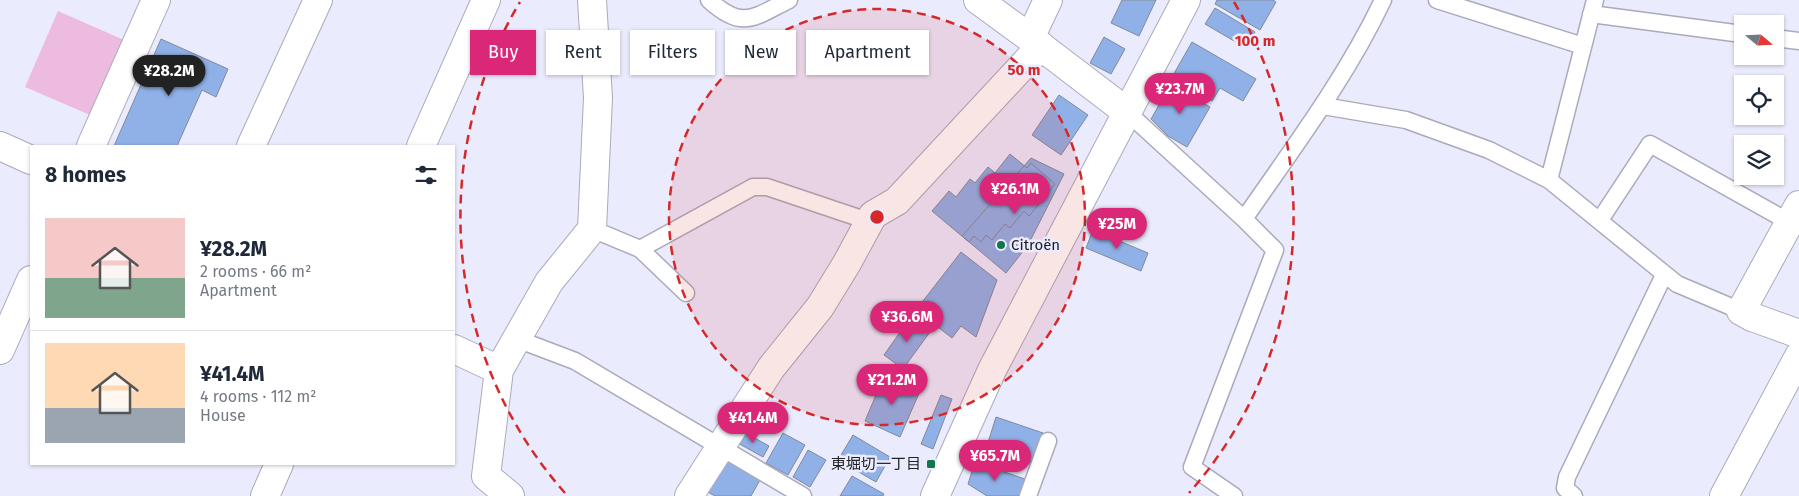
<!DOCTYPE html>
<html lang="en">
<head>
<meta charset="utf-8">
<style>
  :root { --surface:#fff; --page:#f2f2f3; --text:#1f2937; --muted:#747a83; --line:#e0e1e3; --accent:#db2777 }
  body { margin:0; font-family:"Fira Sans","Noto Sans JP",sans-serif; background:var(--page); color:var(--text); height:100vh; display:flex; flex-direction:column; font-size:19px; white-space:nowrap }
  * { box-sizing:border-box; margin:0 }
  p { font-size:16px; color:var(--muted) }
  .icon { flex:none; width:28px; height:28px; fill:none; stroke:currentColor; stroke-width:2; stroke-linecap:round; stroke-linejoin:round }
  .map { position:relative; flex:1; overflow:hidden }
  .side { position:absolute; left:30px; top:145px; width:425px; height:320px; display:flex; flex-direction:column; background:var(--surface); border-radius:0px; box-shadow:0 1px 4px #0004 }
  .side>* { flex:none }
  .hud { position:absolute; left:470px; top:30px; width:475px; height:45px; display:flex; gap:10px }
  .needle { width:32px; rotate:109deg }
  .controls { position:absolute; left:1734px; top:15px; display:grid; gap:10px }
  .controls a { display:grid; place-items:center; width:50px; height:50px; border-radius:0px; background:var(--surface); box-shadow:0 1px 4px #0004; font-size:25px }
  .price { position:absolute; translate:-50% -42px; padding:0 11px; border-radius:18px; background:var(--accent); color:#fff; font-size:16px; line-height:32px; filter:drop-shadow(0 1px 2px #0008) }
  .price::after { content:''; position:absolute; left:50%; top:30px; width:15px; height:11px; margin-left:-8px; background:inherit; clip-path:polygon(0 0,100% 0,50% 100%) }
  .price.selected { background:#222; color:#fff }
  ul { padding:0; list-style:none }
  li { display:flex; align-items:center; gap:15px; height:125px; padding:0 15px }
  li+li { border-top:1px solid var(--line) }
  li span { display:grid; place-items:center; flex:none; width:140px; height:100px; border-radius:0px; color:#555 }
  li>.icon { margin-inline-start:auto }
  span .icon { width:60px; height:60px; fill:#fffc; stroke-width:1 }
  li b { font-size:21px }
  h2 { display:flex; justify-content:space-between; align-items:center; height:60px; padding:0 15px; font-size:21px }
  .chip { padding:0 18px; border-radius:0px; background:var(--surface); box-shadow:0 1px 4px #0004; font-size:18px; line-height:45px }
  .chip.selected { background:var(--accent); color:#fff }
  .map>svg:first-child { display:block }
</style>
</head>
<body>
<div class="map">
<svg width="1799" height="496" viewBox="0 0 1799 496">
  <rect width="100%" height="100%" fill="#ebebfe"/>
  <path fill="#ecbbdf" d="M58 11 124 40 90 115 25 87Z"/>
  <path fill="#90b1e7" stroke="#818a99" d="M1122 0H1156L1139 36 1111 23Z
    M1217 0H1273L1276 2 1260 30 1215 4Z
    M1215 8 1255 32 1246 48 1205 24Z
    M1104 37 1125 49 1111 74 1090 63Z
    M161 39 228 69 216 97 202 90 177 146H114Z
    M1192 42 1256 79 1243 101 1220 88 1212 101 1172 77Z
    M1171 84 1210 107 1187 147 1168 136 1151 119Z
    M1059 95 1088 115 1061 155 1032 135Z
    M1010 154 1027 168 1031 163 1055 184 1029 216 1024 211 1010 228 1005 224 992 240 986 235 981 242 974 236 969 242 932 211 949 191 956 197 970 179 975 183 988 167 995 173Z
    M1031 158 1064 174 1028 245 1006 273 962 236Z
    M1093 230 1148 253 1141 271 1086 248Z
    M961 252 997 280 976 337 961 326 952 338 916 310Z
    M910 318 930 332 903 369 884 355Z
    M884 376 920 391 900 437 865 421Z
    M941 395 952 399 933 449 921 444Z
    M996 417 1043 433 1033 464 986 449Z
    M742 431 769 446 763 457 736 442Z
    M783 433 805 445 788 475 766 463Z
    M853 435 890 457 876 482 838 460Z
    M808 450 826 460 810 487 793 477Z
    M722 458 760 480 751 496H715L704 490Z
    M975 462 1025 479 1019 496H987L968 484Z
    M852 476 884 494 883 496H840Z"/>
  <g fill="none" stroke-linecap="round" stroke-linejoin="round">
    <defs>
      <path id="lane" d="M709 0C743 31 754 17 789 0
        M1437 0 1583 46
        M1591 14 1742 34
        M1775 38 1799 41
        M1323 106 1406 120 1489 150 1549 180 1677 284 1741 311
        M1127 112 1244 219 1275 250 1192 467 1234 496
        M1549 180 1595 0
        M1244 219C1293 148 1346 78 1383 0
        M1600 220 1650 144 1789 222
        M592 229 640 249 753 187H767L868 221
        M640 249 686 293
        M517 339 575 361 803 496
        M1028 496 1048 441
        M1574 496 1565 488 1567 477 1664 275"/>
      <path id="street" d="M978 0 1030 38 1127 112
        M1030 38 1048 0
        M0 146 31 160
        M91 146 156 0
        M251 146 318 0
        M421 146 486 0
        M1752 317 1741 311 1799 205
        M454 349 499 370
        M0 350 31 280
        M265 496 279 464
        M510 496 486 476 499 370 549 282 592 229 598 98 592 0
        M689 496 771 368 820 307 847 263 873 215 897 201 1041 46
        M1724 496 1799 356"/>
      <path id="secondary" d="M1752 317 1799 334
        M935 496 992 370 1186 0"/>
    </defs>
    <use href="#lane" stroke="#aab" stroke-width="19"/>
    <use href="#street" stroke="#aab" stroke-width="30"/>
    <use href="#secondary" stroke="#aab" stroke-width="30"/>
    <use href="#lane" stroke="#fff" stroke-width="16"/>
    <use href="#street" stroke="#fff" stroke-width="28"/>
    <use href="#secondary" stroke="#fff" stroke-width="28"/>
  </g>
  <circle cx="877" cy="217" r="208" fill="#d62828" fill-opacity=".12"/>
  <g fill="none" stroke="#d62828" stroke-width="2.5" stroke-dasharray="9 6">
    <circle cx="877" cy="217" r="208"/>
    <path d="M565 493A417 417 0 0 1 520 2M1234 2A417 417 0 0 1 1189 493"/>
  </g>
  <g fill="#13764d" stroke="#ebebfe" stroke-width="2">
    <circle cx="1001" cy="245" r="5"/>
    <rect x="926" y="459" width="10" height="10" rx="2.5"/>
  </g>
  <g text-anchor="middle" stroke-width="5" stroke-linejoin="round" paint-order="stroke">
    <g font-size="15" fill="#212128" stroke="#ebebfe" text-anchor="start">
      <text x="1011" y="250">Citroën</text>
      <text x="921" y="469" text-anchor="end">東堀切一丁目</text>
    </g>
  </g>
  <circle cx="877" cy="217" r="8" fill="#d62828" stroke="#ebebfe" stroke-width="2.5"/>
  <g font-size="15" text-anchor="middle" font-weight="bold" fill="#d62828" stroke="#ebebfe" stroke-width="5" stroke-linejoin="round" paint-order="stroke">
    <text x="1255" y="46">100 m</text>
    <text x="1024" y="75">50 m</text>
  </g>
</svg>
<div class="controls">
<a><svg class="needle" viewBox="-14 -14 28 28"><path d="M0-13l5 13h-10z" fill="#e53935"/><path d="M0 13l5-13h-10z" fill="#747a83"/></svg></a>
<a><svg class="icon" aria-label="locate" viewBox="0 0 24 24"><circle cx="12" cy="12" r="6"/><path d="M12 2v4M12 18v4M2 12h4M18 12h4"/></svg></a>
<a><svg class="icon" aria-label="layers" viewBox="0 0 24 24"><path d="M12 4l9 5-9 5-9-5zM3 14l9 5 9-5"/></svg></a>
</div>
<b class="price selected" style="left:169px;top:97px">¥28.2M</b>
<b class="price" style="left:1180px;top:115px">¥23.7M</b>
<b class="price" style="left:1015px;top:215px">¥26.1M</b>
<b class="price" style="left:1117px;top:250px">¥25M</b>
<b class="price" style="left:907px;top:343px">¥36.6M</b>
<b class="price" style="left:892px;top:406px">¥21.2M</b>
<b class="price" style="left:753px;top:444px">¥41.4M</b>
<b class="price" style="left:995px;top:482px">¥65.7M</b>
<div class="hud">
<a class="chip selected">Buy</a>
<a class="chip">Rent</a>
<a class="chip">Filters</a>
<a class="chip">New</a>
<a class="chip">Apartment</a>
</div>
<section class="side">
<h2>8 homes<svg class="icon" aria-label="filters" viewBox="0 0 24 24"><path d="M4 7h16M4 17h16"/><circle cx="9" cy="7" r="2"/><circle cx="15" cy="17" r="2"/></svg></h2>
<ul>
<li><span style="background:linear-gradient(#f6c9c9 60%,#7fa58c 0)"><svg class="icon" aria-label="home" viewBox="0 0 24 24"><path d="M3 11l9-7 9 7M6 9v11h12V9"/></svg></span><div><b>¥28.2M</b><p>2 rooms · 66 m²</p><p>Apartment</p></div></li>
<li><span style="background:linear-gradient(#ffd9b3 65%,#9aa5b1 0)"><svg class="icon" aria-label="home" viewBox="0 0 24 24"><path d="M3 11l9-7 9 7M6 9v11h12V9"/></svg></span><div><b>¥41.4M</b><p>4 rooms · 112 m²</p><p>House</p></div></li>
</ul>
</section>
</div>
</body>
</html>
